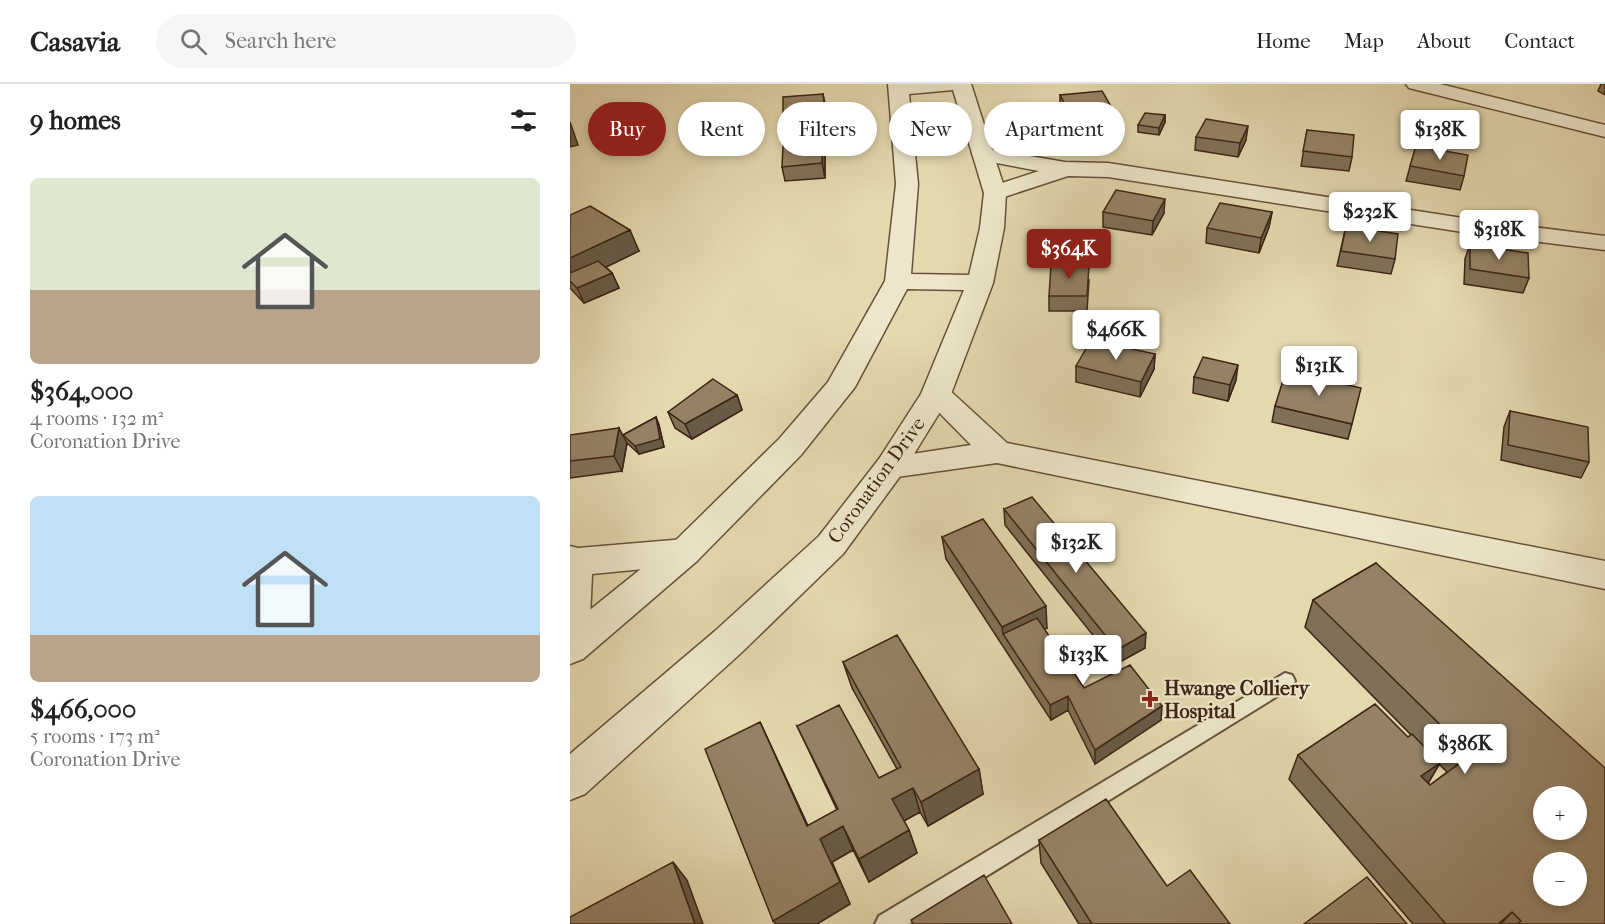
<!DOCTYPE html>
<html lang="en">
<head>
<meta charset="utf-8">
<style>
  :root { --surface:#fff; --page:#f6f6f6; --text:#222; --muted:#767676; --line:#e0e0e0; --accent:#8f2418 }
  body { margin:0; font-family:"IM FELL French Canon",serif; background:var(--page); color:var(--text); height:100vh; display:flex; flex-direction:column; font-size:22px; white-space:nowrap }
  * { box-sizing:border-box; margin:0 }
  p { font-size:20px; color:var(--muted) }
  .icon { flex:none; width:33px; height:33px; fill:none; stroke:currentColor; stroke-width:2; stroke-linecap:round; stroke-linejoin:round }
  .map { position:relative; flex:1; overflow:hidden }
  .drawer { display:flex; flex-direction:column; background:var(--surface); width:570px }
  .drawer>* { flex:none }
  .banner { position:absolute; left:18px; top:18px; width:570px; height:54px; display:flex; gap:12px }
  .buttons { position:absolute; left:963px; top:702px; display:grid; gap:12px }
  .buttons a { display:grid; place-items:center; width:54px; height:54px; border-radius:50%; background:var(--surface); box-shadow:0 3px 9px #0003; font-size:30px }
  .price { position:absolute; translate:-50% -51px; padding:0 14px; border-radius:6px; background:#fff; color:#222; font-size:20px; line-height:39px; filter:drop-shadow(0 2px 3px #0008) }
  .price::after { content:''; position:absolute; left:50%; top:36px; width:18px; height:14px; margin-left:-9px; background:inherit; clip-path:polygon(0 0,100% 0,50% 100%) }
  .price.selected { background:var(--accent); color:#fff }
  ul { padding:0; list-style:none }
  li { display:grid; align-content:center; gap:12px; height:318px; padding:0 30px }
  li span { display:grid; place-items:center; height:186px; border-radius:9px; color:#555 }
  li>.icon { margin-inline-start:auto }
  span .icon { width:108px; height:108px; fill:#fffc; stroke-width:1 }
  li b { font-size:26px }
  h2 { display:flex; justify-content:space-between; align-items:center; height:72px; padding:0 30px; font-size:26px }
  .chip { padding:0 21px; border-radius:27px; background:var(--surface); box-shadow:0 3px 9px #0003; font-size:21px; line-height:54px }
  .chip.selected { background:var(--accent); color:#fff }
  header { display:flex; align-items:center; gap:36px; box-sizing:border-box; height:84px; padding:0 30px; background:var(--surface); border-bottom:2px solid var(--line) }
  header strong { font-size:28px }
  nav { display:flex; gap:33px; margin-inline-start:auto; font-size:21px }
  .search { width:420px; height:54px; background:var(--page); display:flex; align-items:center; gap:15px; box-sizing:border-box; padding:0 21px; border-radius:33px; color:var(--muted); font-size:22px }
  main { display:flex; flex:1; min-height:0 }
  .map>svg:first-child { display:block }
</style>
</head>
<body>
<header>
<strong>Casavia</strong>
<div class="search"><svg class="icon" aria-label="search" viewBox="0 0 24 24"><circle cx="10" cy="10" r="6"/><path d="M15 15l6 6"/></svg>Search here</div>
<nav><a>Home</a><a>Map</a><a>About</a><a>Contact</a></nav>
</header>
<main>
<section class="drawer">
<h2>9 homes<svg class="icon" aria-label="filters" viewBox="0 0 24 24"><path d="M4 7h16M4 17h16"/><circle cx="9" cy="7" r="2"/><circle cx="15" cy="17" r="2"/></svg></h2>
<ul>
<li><span style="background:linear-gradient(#dfe7d0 60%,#b9a48a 0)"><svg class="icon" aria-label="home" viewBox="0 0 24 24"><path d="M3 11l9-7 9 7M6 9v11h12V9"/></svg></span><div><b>$364,000</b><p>4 rooms · 132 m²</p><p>Coronation Drive</p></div></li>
<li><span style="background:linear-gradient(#bfe0f5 75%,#b9a48a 0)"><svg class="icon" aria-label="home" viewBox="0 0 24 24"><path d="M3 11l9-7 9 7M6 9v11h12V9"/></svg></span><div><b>$466,000</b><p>5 rooms · 173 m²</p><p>Coronation Drive</p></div></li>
</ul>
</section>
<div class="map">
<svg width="1035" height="840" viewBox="0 0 1035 840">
  <rect width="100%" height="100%" fill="#e4d8ae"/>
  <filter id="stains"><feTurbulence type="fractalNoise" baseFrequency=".00333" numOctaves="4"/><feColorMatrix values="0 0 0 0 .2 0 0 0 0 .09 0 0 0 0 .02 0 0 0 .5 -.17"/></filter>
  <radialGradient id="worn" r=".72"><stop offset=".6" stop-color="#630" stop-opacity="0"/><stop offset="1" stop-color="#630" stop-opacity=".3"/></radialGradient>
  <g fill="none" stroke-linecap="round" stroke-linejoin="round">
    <defs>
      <path id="service" d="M715 589 722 591 725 597 722 603 339 840H305L309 832Z"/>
      <path id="minor" d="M836 0H870L1035 41V53L839 4Z
        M413 64 495 78 538 79 899 135 1035 152V166L899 149 538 93 498 92 425 116 417 114 414 109 417 104 469 87 405 75 402 70 405 65Z
        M366 300 376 303 437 359 1035 477V505L427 379 320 394 309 391 304 383 309 375 401 361 351 310 356 303Z
        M115 455 127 459 132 468 127 477 115 481 22 490 19 558 13 569 0 574V462L8 464Z"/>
      <path id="tertiary" d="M318 0H401L436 109 434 144 423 199 381 310 331 391 273 470 171 569 15 710 0 716V670L145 547 249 452 309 375 351 310 394 206 337 205 285 303 231 371 127 477 13 575 0 580V542L103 459 209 355 258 298 315 197 326 100ZM383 6 414 109 410 144 399 191 341 190 348 100 339 10Z"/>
    </defs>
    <use href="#service" stroke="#68513c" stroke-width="4"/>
    <use href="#minor" stroke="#68513c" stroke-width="3"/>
    <use href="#tertiary" stroke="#68513c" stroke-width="3"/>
    <use href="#service" fill="#ede6ca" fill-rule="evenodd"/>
    <use href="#minor" fill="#ede6ca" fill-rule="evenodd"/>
    <use href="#tertiary" fill="#ede6ca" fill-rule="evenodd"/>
  </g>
  <path fill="#807057" stroke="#3f2416" stroke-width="1.5" fill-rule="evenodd" d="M1031 0H1035V11L1028 7Z
    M490 11 542 24V37L499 42 490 25Z
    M595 31V38L589 51 568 48V41Z
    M737 46 782 73 779 87 731 82Z
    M626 53 676 56 668 73 625 66Z
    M252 59 255 73V94L215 97 212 83Z
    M846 62 894 92 890 106 836 97Z
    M533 128 594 129 582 151 533 143Z
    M702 128 699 143 689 169 636 159 637 144Z
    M0 131 69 167 36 183 42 189 49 204 14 219 0 204Z
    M776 142 825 175 821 190 767 182Z
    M900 160 959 194 953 209 894 200 895 175Z
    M519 196 517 227H479V212Z
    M585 270 584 285 570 313 506 298V282Z
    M624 293 666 296 658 317 623 309Z
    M167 311 172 326 122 355 105 344 98 328Z
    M705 322 782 340 778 355 702 338Z
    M940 327 1019 378 1011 394 931 376 934 343Z
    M86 333 89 341 94 363 69 370 57 359 52 387 0 394V351H53Z
    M434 425 575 564 546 580 435 441Z
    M372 453 477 544 474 545 514 604 591 636 525 680 498 626 481 636 376 475Z
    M806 479 1035 840H843L719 695 728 671 838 653 841 651 735 543 743 516ZM869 680 877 688 860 701 858 699Z
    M273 578 409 685 413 710 358 742 350 728 334 737 339 746 347 769 299 798 283 766 262 778 280 820 247 840H206L203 837 190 638 238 742 267 726 239 667 227 642 309 694 327 685 282 604Z
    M469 756 597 802 660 840H509L471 779Z"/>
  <path fill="#685b47" stroke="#3f2416" stroke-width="1.5" d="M253 10 256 23 257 44 216 48 213 34Z
    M542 24V37L499 42V28Z
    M595 31V38L589 51V44Z
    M0 38 8 61 0 63Z
    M678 42 676 56 668 73 670 59Z
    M252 59 255 73V94L252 79Z
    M595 115 594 129 582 151 583 137Z
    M702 128 699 143 689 169 691 154Z
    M60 146 69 167 3 199 0 197V174Z
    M42 189 49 204 14 219 7 204Z
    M585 270 584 285 570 313 571 298Z
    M668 281 666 296 658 317 660 301Z
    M167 311 172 326 122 355 115 340Z
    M86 333 89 341 94 363 69 370 65 362Z
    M49 344 57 359 52 387 44 372Z
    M476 522 477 544 441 561 433 550 432 543Z
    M576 549 575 564 546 580 547 566Z
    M498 612V626L481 636 480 621Z
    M592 622 591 636 525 680V666Z
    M190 638 202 664 249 766 237 742Z
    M870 679 856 703 851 692Z
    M409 685 413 710 358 742 351 718Z
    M343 704 350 728 330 739 322 715Z
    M273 742 283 766 262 778 280 820 247 840H206L203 837 250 755Z
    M339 746 347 769 299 798 289 775Z
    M103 778 117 796 133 840H125Z
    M942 828 931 840H928Z"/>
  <path fill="#958265" stroke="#3f2416" stroke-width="1.5" fill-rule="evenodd" d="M532 7 542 24 499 28 490 11Z
    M253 10 255 30 213 34V13Z
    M575 29 595 31 589 44 568 41Z
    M636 35 678 42 670 59 626 53Z
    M737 46 784 51 782 73 733 67Z
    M252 59V79L212 83 213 62Z
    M846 62 898 71 894 92 840 82Z
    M546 106 595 115 583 137 533 128Z
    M650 119 702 128 691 154 637 144Z
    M20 122 60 146 0 174V131Z
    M776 142 828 150 825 175 771 167Z
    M900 160 958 169 959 194 900 185Z
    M28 177 42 189 7 204 0 197V189Z
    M481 181H519L517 212H479Z
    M521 256 585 270 571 298 506 282Z
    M633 273 668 281 660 301 624 293Z
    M716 287 791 304 782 340 705 322Z
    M143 295 167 311 115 340 98 328Z
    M940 327 1018 343 1019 378 938 361Z
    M86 333 90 355 65 362 53 351Z
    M49 344 44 372 0 377V351Z
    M462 413 576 549 547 566 434 425Z
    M413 435 476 522 432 543 372 453Z
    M806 479 1035 684V840H947L951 837 942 828 928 840H876L728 671 805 620 838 653 842 650 870 679 851 692 860 701 901 671 743 516ZM974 712H1006V746H974ZM974 778H1006V812H974Z
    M467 534 514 604 560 581 592 622 525 666 498 612 480 621 433 550Z
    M327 551 409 685 351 718 343 704 322 715 339 746 289 775 273 742 250 755 270 798 203 837 135 665 190 638 237 742 268 725 227 642 269 621 309 694 331 683 273 578Z
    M536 715 597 802 620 786 660 840H522L469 756Z
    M103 778 125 840H0V833Z
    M414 791 442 840H343L341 836Z
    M797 793 837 840H734Z"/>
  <path fill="#8f2418" stroke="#ede6ca" stroke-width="2" d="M577 606h6v6h6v6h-6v6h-6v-6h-6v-6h6z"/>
  <g text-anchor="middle" stroke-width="4.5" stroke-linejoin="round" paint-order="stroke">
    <g font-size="20" fill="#3f2416" stroke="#ede6ca">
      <text transform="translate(306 396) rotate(-54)" y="7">Coronation Drive</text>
    </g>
    <g font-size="20" font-weight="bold" fill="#3f2416" stroke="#ede6ca" text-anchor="start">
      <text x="594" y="611">Hwange Colliery<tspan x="594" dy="23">Hospital</tspan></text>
    </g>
  </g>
  <rect width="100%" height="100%" filter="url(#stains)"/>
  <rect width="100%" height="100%" fill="url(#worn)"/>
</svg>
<div class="buttons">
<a>+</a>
<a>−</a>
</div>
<b class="price" style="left:870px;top:77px">$138K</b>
<b class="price" style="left:800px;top:159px">$232K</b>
<b class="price" style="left:929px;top:177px">$318K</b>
<b class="price selected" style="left:499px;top:196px">$364K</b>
<b class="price" style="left:546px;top:277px">$466K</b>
<b class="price" style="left:749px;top:313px">$131K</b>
<b class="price" style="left:506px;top:490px">$132K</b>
<b class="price" style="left:513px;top:602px">$133K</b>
<b class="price" style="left:895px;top:691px">$386K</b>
<div class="banner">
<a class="chip selected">Buy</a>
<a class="chip">Rent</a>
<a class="chip">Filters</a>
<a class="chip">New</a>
<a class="chip">Apartment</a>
</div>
</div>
</main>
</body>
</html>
